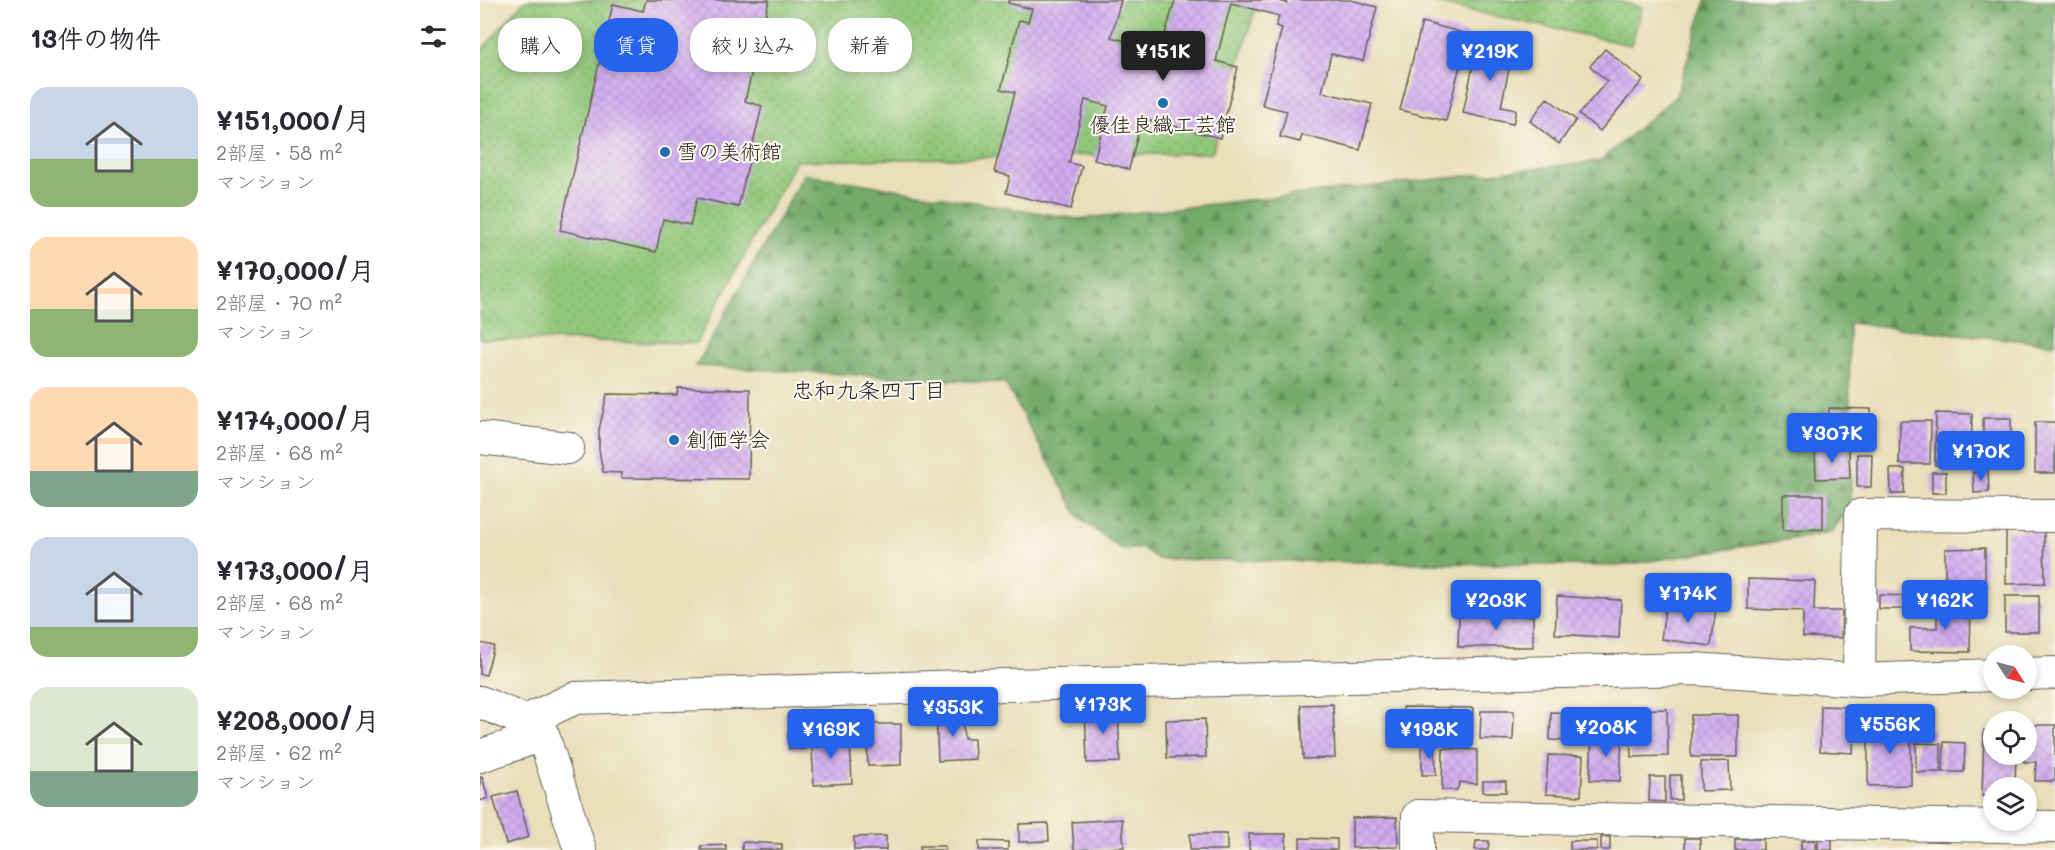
<!DOCTYPE html>
<html lang="ja">
<head>
<meta charset="utf-8">
<style>
  :root { --surface:#fff; --page:#f7f7f7; --text:#2b2b33; --muted:#7c7c81; --accent:#2563eb }
  body { margin:0; font-family:Mali,"Klee One",sans-serif; background:var(--page); color:var(--text); height:100vh; display:flex; flex-direction:column; font-size:22px; white-space:nowrap }
  * { box-sizing:border-box; margin:0 }
  p { font-size:20px; color:var(--muted) }
  .icon { flex:none; width:33px; height:33px; fill:none; stroke:currentColor; stroke-width:2; stroke-linecap:round; stroke-linejoin:round }
  .map { position:relative; flex:1; overflow:hidden }
  .sheet { display:flex; flex-direction:column; background:var(--surface); width:480px }
  .sheet>* { flex:none }
  .banner { position:absolute; left:18px; top:18px; width:570px; height:54px; display:flex; gap:12px }
  .needle { width:39px; rotate:126deg }
  .controls { position:absolute; left:1503px; top:645px; display:grid; gap:12px }
  .controls a { display:grid; place-items:center; width:54px; height:54px; border-radius:50%; background:var(--surface); box-shadow:0 3px 9px #0003; font-size:30px }
  .price { position:absolute; translate:-50% -51px; padding:0 14px; border-radius:6px; background:var(--accent); color:#fff; font-size:20px; line-height:39px; filter:drop-shadow(0 2px 3px #0008) }
  .price::after { content:''; position:absolute; left:50%; top:36px; width:18px; height:14px; margin-left:-9px; background:inherit; clip-path:polygon(0 0,100% 0,50% 100%) }
  .price.selected { background:#222; color:#fff }
  ul { padding:0; list-style:none }
  li { display:flex; align-items:center; gap:18px; height:150px; padding:0 30px }
  li span { display:grid; place-items:center; flex:none; width:168px; height:120px; border-radius:18px; color:#555 }
  li>.icon { margin-inline-start:auto }
  span .icon { width:72px; height:72px; fill:#fffc; stroke-width:1 }
  li b { font-size:26px }
  h2 { display:flex; justify-content:space-between; align-items:center; height:72px; padding:0 30px; font-size:26px }
  .tag { padding:0 21px; border-radius:24px; background:var(--surface); box-shadow:0 3px 9px #0003; font-size:21px; line-height:54px }
  .tag.selected { background:var(--accent); color:#fff }
  main { display:flex; flex:1; min-height:0 }
  .map>svg:first-child { display:block }
</style>
</head>
<body>
<main>
<section class="sheet">
<h2>13件の物件<svg class="icon" aria-label="filters" viewBox="0 0 24 24"><path d="M4 7h16M4 17h16"/><circle cx="9" cy="7" r="2"/><circle cx="15" cy="17" r="2"/></svg></h2>
<ul>
<li><span style="background:linear-gradient(#c9d6e8 60%,#8fb573 0)"><svg class="icon" aria-label="home" viewBox="0 0 24 24"><path d="M3 11l9-7 9 7M6 9v11h12V9"/></svg></span><div><b>¥151,000/月</b><p>2部屋 · 58 m²</p><p>マンション</p></div></li>
<li><span style="background:linear-gradient(#ffd9b3 60%,#8fb573 0)"><svg class="icon" aria-label="home" viewBox="0 0 24 24"><path d="M3 11l9-7 9 7M6 9v11h12V9"/></svg></span><div><b>¥170,000/月</b><p>2部屋 · 70 m²</p><p>マンション</p></div></li>
<li><span style="background:linear-gradient(#ffd9b3 70%,#7fa58c 0)"><svg class="icon" aria-label="home" viewBox="0 0 24 24"><path d="M3 11l9-7 9 7M6 9v11h12V9"/></svg></span><div><b>¥174,000/月</b><p>2部屋 · 68 m²</p><p>マンション</p></div></li>
<li><span style="background:linear-gradient(#c9d6e8 75%,#8fb573 0)"><svg class="icon" aria-label="home" viewBox="0 0 24 24"><path d="M3 11l9-7 9 7M6 9v11h12V9"/></svg></span><div><b>¥173,000/月</b><p>2部屋 · 68 m²</p><p>マンション</p></div></li>
<li><span style="background:linear-gradient(#dfe7d0 70%,#7fa58c 0)"><svg class="icon" aria-label="home" viewBox="0 0 24 24"><path d="M3 11l9-7 9 7M6 9v11h12V9"/></svg></span><div><b>¥208,000/月</b><p>2部屋 · 62 m²</p><p>マンション</p></div></li>
</ul>
</section>
<div class="map">
<svg width="1575" height="850" viewBox="0 0 1575 850">
  <defs>
    <pattern id="grass-dots" width="8" height="8" patternUnits="userSpaceOnUse" patternTransform="scale(1.5)"><rect width="8" height="8" fill="#91c77a"/><path d="M2 2h.1M6 6h.1" fill="none" stroke="#7caa69" stroke-width="1.8" stroke-linecap="round"/></pattern>
    <pattern id="forest-firs" width="22" height="20" patternUnits="userSpaceOnUse" patternTransform="scale(1.5)"><rect width="22" height="20" fill="#74ac6a"/><path d="M5 1l3.5 6h-7zM16 11l3.5 6h-7z" fill="#5e8b56"/></pattern>
    <pattern id="building-cross-hatch" width="8" height="8" patternUnits="userSpaceOnUse" patternTransform="scale(1.5)"><rect width="8" height="8" fill="#d2adf2"/><path d="M0 0l8 8M0 8l8-8" fill="none" stroke="#b494cf"/></pattern>
  </defs>
  <rect width="100%" height="100%" fill="#fbf7ec"/>
  <filter id="ink" filterUnits="userSpaceOnUse"><feTurbulence type="fractalNoise" baseFrequency=".0167" numOctaves="2"/><feDisplacementMap in="SourceGraphic" scale="12" xChannelSelector="R" yChannelSelector="G"/><feConvolveMatrix kernelMatrix="1 2 1 2 8 2 1 2 1" color-interpolation-filters="sRGB"/></filter>
  <filter id="wash" filterUnits="userSpaceOnUse"><feTurbulence type="fractalNoise" baseFrequency=".008" numOctaves="4" result="noise"/><feDisplacementMap in="SourceGraphic" scale="24" xChannelSelector="R" yChannelSelector="G"/><feGaussianBlur stdDeviation="1.35" result="paint"/><feColorMatrix in="noise" values="0 0 0 0 0 0 0 0 0 0 0 0 0 0 0 0 0 1.4 0 .05"/><feComposite in="paint" operator="in"/></filter>
  <g filter="url(#wash)">
    <rect width="100%" height="100%" fill="#e9dfba"/>
    <path fill="url(#grass-dots)" stroke="#56724b" stroke-width="1.5" d="M45 0H778L732 153 316 161 216 343 0 339V52Z
      M940 0H1135L1162 8 1151 45Z"/>
    <path fill="url(#forest-firs)" stroke="#486443" stroke-width="1.5" d="M1226 0H1575V344L1369 323 1371 506 1351 533 1137 566 678 559 662 548 643 550 600 519 525 383 216 366 324 174 598 219 1120 161 1196 96Z"/>
    <g id="blocks">
      <path fill="url(#building-cross-hatch)" d="M166 0H289L265 101 282 106 258 207 217 198 210 225 183 219 176 252 80 230 133 4 163 11Z
        M529 0H641L631 37 680 51 695 0H796L807 3 808 0H871L897 7 883 61 851 54 842 92 892 104 880 150 822 135 820 142 800 137 807 111 782 105 802 28 796 26 799 16 751 3 736 61 758 67 740 138 662 118 649 169 614 160 628 106 605 100 589 163 602 166 591 209 526 193 530 176 514 172 535 92 521 89 539 20 548 22 552 9 528 3Z
        M942 22 988 34 966 121 920 110Z
        M999 38 1034 45 1021 107 1036 110 1033 124 983 113Z
        M1125 49 1163 80 1120 131 1099 114 1127 81 1110 66Z
        M1067 98 1096 120 1079 144 1050 121Z
        M198 388 270 389 269 479 141 478V473L123 472 119 450V430L127 394 197 395Z
        M1349 408 1391 409 1390 440 1348 439Z
        M1456 413 1492 414 1491 466 1455 465Z
        M1503 418H1531V465H1503Z
        M1420 421H1451L1450 464H1419Z
        M1555 422H1575V473H1555Z
        M1369 448 1370 478 1336 479 1335 449Z
        M1377 454H1392L1391 487H1377Z
        M1410 469H1425L1424 494H1411Z
        M1508 471 1509 492 1494 493 1493 472Z
        M1452 472H1466V493H1452Z
        M1303 495H1343V529L1303 530Z
        M1564 530 1565 583 1526 584V531Z
        M1505 548V584H1465V549Z
        M1268 579 1335 581 1334 611H1362L1361 638 1323 637V611L1268 609Z
        M1399 595 1427 596V609H1399Z
        M1077 596 1141 600 1139 638 1075 634Z
        M1525 596H1559V632H1525Z
        M1186 602 1236 609 1231 646 1181 639Z
        M1457 603 1491 604 1490 652 1430 651V628H1457Z
        M979 615 1053 616V647H978Z
        M0 643 14 646 6 675 0 674Z
        M853 704 855 758 823 759 821 705Z
        M638 706 640 762 607 763 605 708Z
        M1341 706 1375 707 1373 753 1340 751Z
        M923 707 993 708 992 739 923 738Z
        M1187 709 1188 756 1151 757 1150 710Z
        M482 711 484 739H494L495 759 458 761 456 712Z
        M1001 711H1034L1033 740 1000 739Z
        M1071 712 1100 713 1099 741 1070 740Z
        M1211 715H1258V757H1211Z
        M725 719 726 757 687 758 686 720Z
        M386 724H421V765L388 766Z
        M1431 724V785L1388 786V725Z
        M1546 725H1575V781H1555L1556 762H1544V754H1546Z
        M1436 729H1453V740H1436Z
        M1504 730H1514V754H1536L1535 788H1514V796H1502Z
        M308 732H326V749H309Z
        M331 732H344V740L370 739 372 783 334 785Z
        M1112 734 1142 735 1140 781 1110 780Z
        M1464 742 1485 743 1484 772H1463Z
        M1436 743 1461 744V772H1436Z
        M942 744H955L956 775H942Z
        M963 748 997 750V784L980 782 977 790H962Z
        M1068 755 1103 756 1101 796 1066 794Z
        M1249 761 1250 790 1221 791V762Z
        M1190 775H1201V800H1190Z
        M0 777H2L8 798 0 801Z
        M1170 777H1185V802L1169 801Z
        M1003 781H1026V792H1003Z
        M37 791 49 837 26 844 13 797Z
        M917 817 918 847 872 848V818Z
        M642 819 644 847 594 850 592 822Z
        M568 823 569 841 539 842V824Z
        M710 834H747V850H710Z
        M769 834H806V850H769Z
        M406 836V850H374V837Z
        M1121 837H1130V850H1121Z
        M820 838 857 839V850H820Z
        M1205 838H1220V850H1205Z
        M1255 839H1283V850H1255Z
        M1338 839H1352V850H1338Z
        M1335 840V850H1321V841Z
        M499 841 528 842V850H499Z
        M996 841H1009L1008 850H995Z
        M1090 841H1117V850H1090Z
        M262 842 302 844V850H262Z
        M246 845V850H221V846Z
        M440 846H465V850H440Z"/>
    </g>
  </g>
  <g filter="url(#ink)">
    <use href="#blocks" fill-opacity="0" stroke="#646053" stroke-width="1.5"/>
    <g fill="none" stroke-linecap="round" stroke-linejoin="round">
      <defs>
        <path id="minor" d="M0 438 88 448
          M1546 674 1575 673
          M1379 680 1381 515 1575 516
          M0 702 46 721 63 735 100 850
          M46 721 95 698 486 686 1213 669 1379 680 1514 675
          M0 756 63 735
          M938 850V816L1575 827"/>
      </defs>
      <use href="#minor" stroke="#646053" stroke-width="34"/>
      <use href="#minor" stroke="#fff" stroke-width="32"/>
    </g>
  </g>
  <g fill="#1f6fb2" stroke="#fbf7ec" stroke-width="2">
    <circle cx="683" cy="103" r="6"/>
    <circle cx="185" cy="152" r="6"/>
    <circle cx="194" cy="440" r="6"/>
  </g>
  <g text-anchor="middle" stroke-width="4.5" stroke-linejoin="round" paint-order="stroke">
    <g font-size="21" fill="#1c1c1c" stroke="#fbf7ec" text-anchor="start">
      <text x="683" y="132" text-anchor="middle">優佳良織工芸館</text>
      <text x="197" y="159">雪の美術館</text>
      <text x="206" y="447">創価学会</text>
    </g>
    <g font-size="22" fill="#1c1c1c" stroke="#fbf7ec">
      <text x="389" y="398">忠和九条四丁目</text>
    </g>
  </g>
</svg>
<div class="controls">
<a><svg class="needle" viewBox="-14 -14 28 28"><path d="M0-13l5 13h-10z" fill="#e53935"/><path d="M0 13l5-13h-10z" fill="#7c7c81"/></svg></a>
<a><svg class="icon" aria-label="locate" viewBox="0 0 24 24"><circle cx="12" cy="12" r="6"/><path d="M12 2v4M12 18v4M2 12h4M18 12h4"/></svg></a>
<a><svg class="icon" aria-label="layers" viewBox="0 0 24 24"><path d="M12 4l9 5-9 5-9-5zM3 14l9 5 9-5"/></svg></a>
</div>
<b class="price selected" style="left:683px;top:82px">¥151K</b>
<b class="price" style="left:1010px;top:82px">¥219K</b>
<b class="price" style="left:1352px;top:464px">¥307K</b>
<b class="price" style="left:1501px;top:482px">¥170K</b>
<b class="price" style="left:1208px;top:624px">¥174K</b>
<b class="price" style="left:1016px;top:631px">¥203K</b>
<b class="price" style="left:1465px;top:631px">¥162K</b>
<b class="price" style="left:623px;top:735px">¥173K</b>
<b class="price" style="left:473px;top:738px">¥353K</b>
<b class="price" style="left:1410px;top:755px">¥556K</b>
<b class="price" style="left:1126px;top:758px">¥208K</b>
<b class="price" style="left:351px;top:760px">¥169K</b>
<b class="price" style="left:949px;top:760px">¥198K</b>
<div class="banner">
<a class="tag">購入</a>
<a class="tag selected">賃貸</a>
<a class="tag">絞り込み</a>
<a class="tag">新着</a>
</div>
</div>
</main>
</body>
</html>
